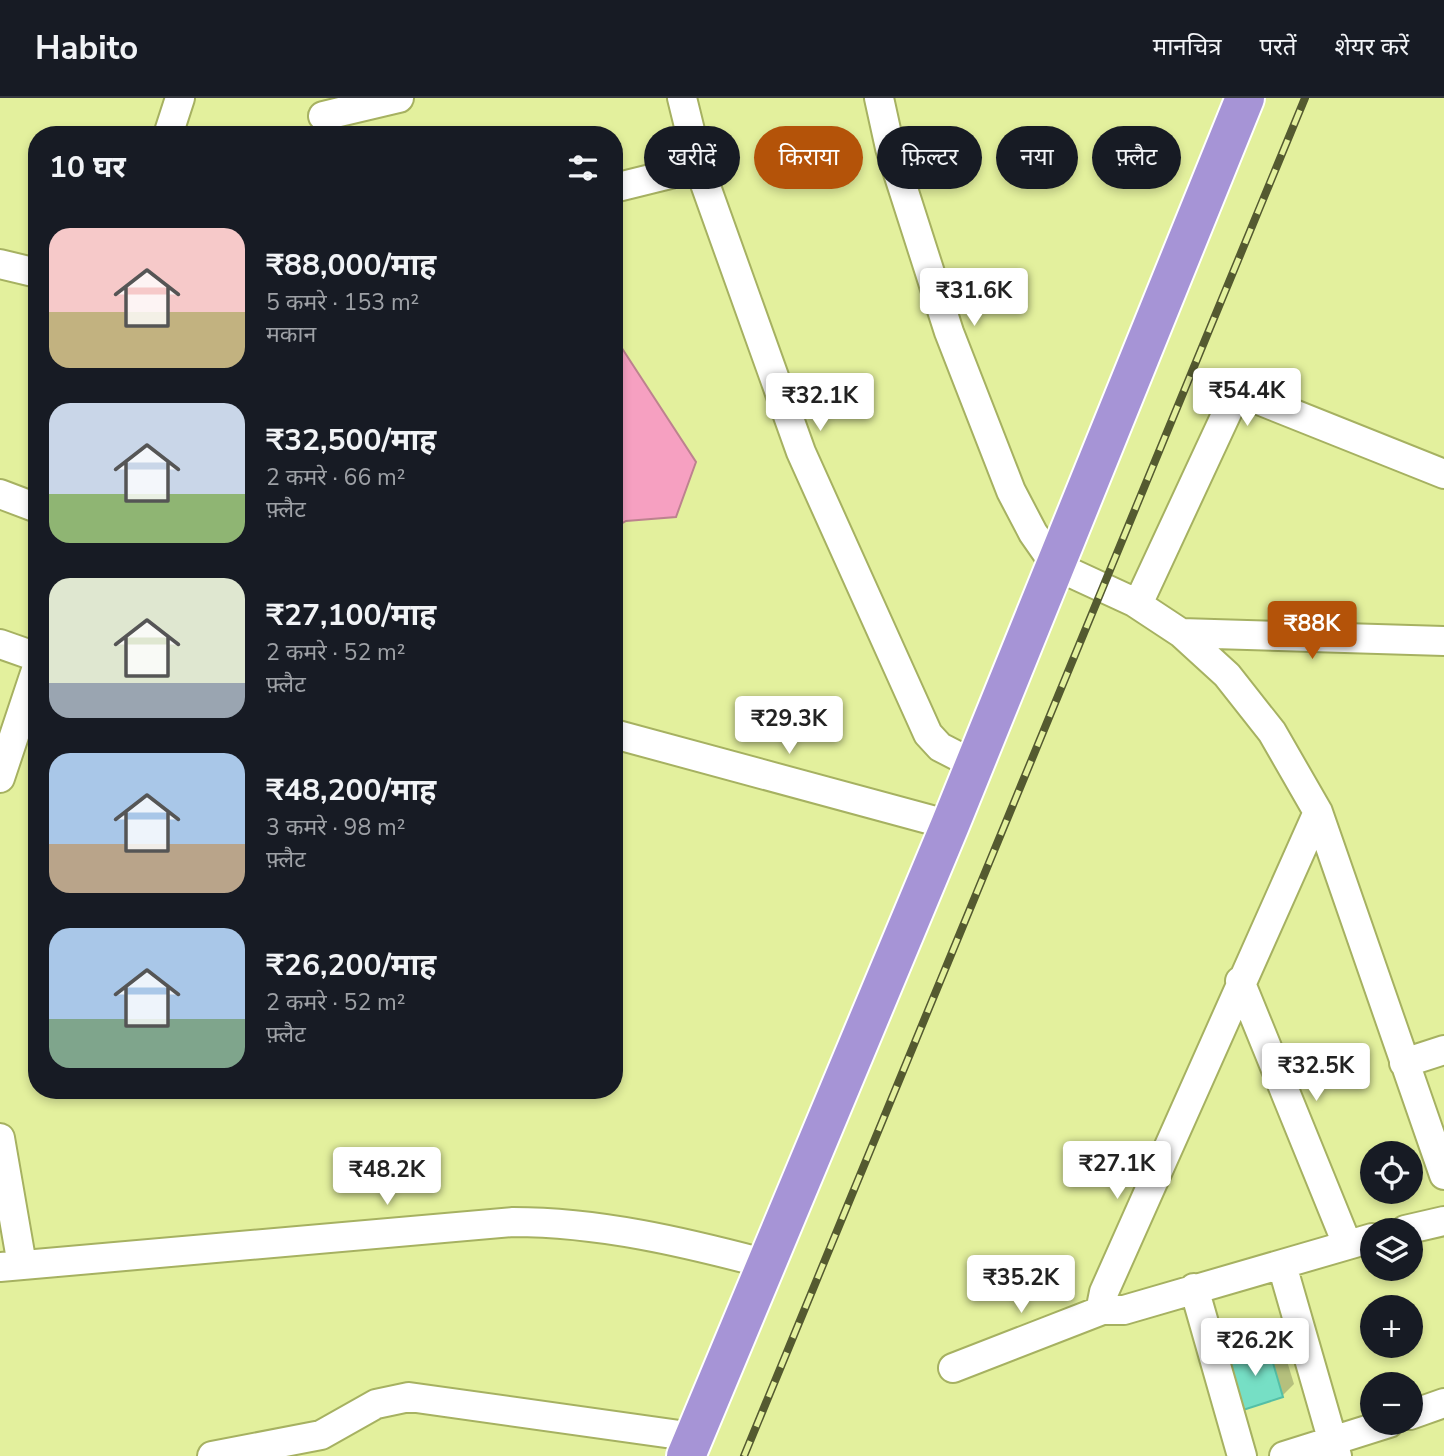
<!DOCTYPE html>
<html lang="hi">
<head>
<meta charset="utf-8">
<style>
  :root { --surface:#171b24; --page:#242831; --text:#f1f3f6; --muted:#9ea1a6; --line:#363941; --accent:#b45309 }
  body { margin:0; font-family:"Nunito Sans","Noto Sans Devanagari",sans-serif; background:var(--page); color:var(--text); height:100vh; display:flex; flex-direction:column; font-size:26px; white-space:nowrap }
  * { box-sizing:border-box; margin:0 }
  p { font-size:23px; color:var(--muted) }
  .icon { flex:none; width:38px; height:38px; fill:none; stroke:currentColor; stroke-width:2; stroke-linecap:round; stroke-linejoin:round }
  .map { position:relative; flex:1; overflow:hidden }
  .details { position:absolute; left:28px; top:28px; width:595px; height:973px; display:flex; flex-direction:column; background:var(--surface); border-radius:28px; box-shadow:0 4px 10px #0003 }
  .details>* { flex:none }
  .hud { position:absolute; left:644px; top:28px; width:665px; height:63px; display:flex; gap:14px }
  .buttons { position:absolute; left:1360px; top:1043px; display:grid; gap:14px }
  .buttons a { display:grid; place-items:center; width:63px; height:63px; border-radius:50%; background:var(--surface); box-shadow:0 4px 10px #0003; font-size:35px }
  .price { position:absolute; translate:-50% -60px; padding:0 16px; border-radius:7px; background:#fff; color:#222; font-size:23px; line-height:46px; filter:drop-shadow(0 2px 4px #0008) }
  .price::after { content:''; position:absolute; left:50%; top:42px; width:21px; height:16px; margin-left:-10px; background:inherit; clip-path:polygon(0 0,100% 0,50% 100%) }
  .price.on { background:var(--accent); color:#fff }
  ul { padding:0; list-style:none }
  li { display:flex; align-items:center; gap:21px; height:175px; padding:0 21px }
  li span { display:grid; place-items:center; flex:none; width:196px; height:140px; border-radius:21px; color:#555 }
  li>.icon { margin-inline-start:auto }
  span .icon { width:84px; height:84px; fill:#fffc; stroke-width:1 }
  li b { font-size:30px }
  h2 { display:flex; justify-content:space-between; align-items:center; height:84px; padding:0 21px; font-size:30px }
  .tag { padding:0 24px; border-radius:32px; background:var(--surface); box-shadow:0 4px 10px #0003; font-size:24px; line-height:63px }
  .tag.on { background:var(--accent); color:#fff }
  header { display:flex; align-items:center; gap:42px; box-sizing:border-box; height:98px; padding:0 35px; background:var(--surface); border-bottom:2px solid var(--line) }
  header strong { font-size:33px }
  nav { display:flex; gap:38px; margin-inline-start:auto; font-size:24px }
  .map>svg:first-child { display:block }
</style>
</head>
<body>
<header>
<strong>Habito</strong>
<nav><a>मानचित्र</a><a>परतें</a><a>शेयर करें</a></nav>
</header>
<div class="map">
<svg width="1444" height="1358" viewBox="0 0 1444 1358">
  <rect width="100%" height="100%" fill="#e3f09d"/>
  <path fill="#f6a0c1" stroke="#bd828f" stroke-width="2" d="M614 238 696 364 676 419 626 423 614 430Z"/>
  <path fill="#0003" d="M1279 1237 1294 1286 1282 1298 1230 1261 1242 1249Z"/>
  <path fill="#76dfc5" stroke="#54bfa6" stroke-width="2" d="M1268 1248 1283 1299 1243 1312 1228 1260Z"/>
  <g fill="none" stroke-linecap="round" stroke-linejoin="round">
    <defs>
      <path id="minor" d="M682 0 699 69 801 354 928 636 940 649 975 667
        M879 0 890 50 949 234 1011 393 1033 435 1056 468 1134 504 1181 535 1227 577 1272 634 1318 714 1444 1077
        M323 18 399 0
        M168 37 180 0
        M614 90 699 69
        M0 166 37 175
        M0 396 37 410
        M1138 506 1231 306 1241 295 1444 376
        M1181 535 1444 543
        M0 546 37 559
        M614 636 950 727
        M0 680 37 569
        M1318 714 1104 1194 1102 1204 1108 1212H1124L1372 1140
        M1240 883 1347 1146
        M1404 965 1444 952
        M0 1040 22 1167
        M1405 1132 1444 1123
        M1282 1167 1337 1358
        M0 1169 513 1124C599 1124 684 1144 767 1166
        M1194 1190 1242 1358
        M953 1270 1105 1211
        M1410 1317 1444 1305
        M212 1358 321 1337 376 1306 409 1299 694 1339
        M1284 1358 1389 1325"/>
      <path id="trunk" d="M686 1358 950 727 1245 0"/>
    </defs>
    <use href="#minor" stroke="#a6b161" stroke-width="32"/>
    <use href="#trunk" stroke="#fff" stroke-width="42"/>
    <use href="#minor" stroke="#fff" stroke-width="28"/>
    <use href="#trunk" stroke="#a694d6" stroke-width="38"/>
    <defs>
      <path id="rail" d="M744 1358 1305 0"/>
    </defs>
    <use href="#rail" stroke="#545a30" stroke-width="8"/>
    <use href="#rail" stroke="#e3f09d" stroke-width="5" stroke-dasharray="16" stroke-linecap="butt"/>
  </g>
</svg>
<div class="buttons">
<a><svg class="icon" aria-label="locate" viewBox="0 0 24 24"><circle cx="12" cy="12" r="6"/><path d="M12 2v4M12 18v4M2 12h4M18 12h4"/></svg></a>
<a><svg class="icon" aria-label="layers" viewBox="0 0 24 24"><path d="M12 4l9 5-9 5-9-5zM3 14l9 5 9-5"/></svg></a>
<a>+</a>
<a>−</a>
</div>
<b class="price" style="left:974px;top:230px">₹31.6K</b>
<b class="price" style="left:1247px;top:330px">₹54.4K</b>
<b class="price" style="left:820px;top:335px">₹32.1K</b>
<b class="price on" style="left:1312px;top:563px">₹88K</b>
<b class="price" style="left:789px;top:658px">₹29.3K</b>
<b class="price" style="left:1316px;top:1005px">₹32.5K</b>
<b class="price" style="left:1117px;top:1103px">₹27.1K</b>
<b class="price" style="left:387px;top:1109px">₹48.2K</b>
<b class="price" style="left:1021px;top:1217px">₹35.2K</b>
<b class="price" style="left:1255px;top:1280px">₹26.2K</b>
<div class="hud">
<a class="tag">खरीदें</a>
<a class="tag on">किराया</a>
<a class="tag">फ़िल्टर</a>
<a class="tag">नया</a>
<a class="tag">फ़्लैट</a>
</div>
<section class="details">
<h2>10 घर<svg class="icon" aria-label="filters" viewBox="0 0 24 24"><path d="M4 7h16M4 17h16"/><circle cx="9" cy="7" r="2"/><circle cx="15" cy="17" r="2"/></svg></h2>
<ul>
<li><span style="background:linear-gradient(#f6c9c9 60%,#c2b280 0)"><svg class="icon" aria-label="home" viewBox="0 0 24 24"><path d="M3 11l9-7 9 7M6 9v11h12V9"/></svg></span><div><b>₹88,000/माह</b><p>5 कमरे · 153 m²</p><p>मकान</p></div></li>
<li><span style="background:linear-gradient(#c9d6e8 65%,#8fb573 0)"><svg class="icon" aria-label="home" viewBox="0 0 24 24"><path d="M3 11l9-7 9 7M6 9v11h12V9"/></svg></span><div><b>₹32,500/माह</b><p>2 कमरे · 66 m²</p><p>फ़्लैट</p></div></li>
<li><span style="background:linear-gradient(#dfe7d0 75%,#9aa5b1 0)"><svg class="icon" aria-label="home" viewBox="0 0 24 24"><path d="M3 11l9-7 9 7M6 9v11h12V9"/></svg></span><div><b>₹27,100/माह</b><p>2 कमरे · 52 m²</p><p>फ़्लैट</p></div></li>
<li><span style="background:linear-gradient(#a9c7e8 65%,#b9a48a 0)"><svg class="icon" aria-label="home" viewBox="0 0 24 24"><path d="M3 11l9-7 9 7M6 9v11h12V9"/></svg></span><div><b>₹48,200/माह</b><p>3 कमरे · 98 m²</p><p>फ़्लैट</p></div></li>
<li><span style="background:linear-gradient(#a9c7e8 65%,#7fa58c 0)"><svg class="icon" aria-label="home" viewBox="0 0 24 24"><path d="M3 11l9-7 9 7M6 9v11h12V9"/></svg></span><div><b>₹26,200/माह</b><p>2 कमरे · 52 m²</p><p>फ़्लैट</p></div></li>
</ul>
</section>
</div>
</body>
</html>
